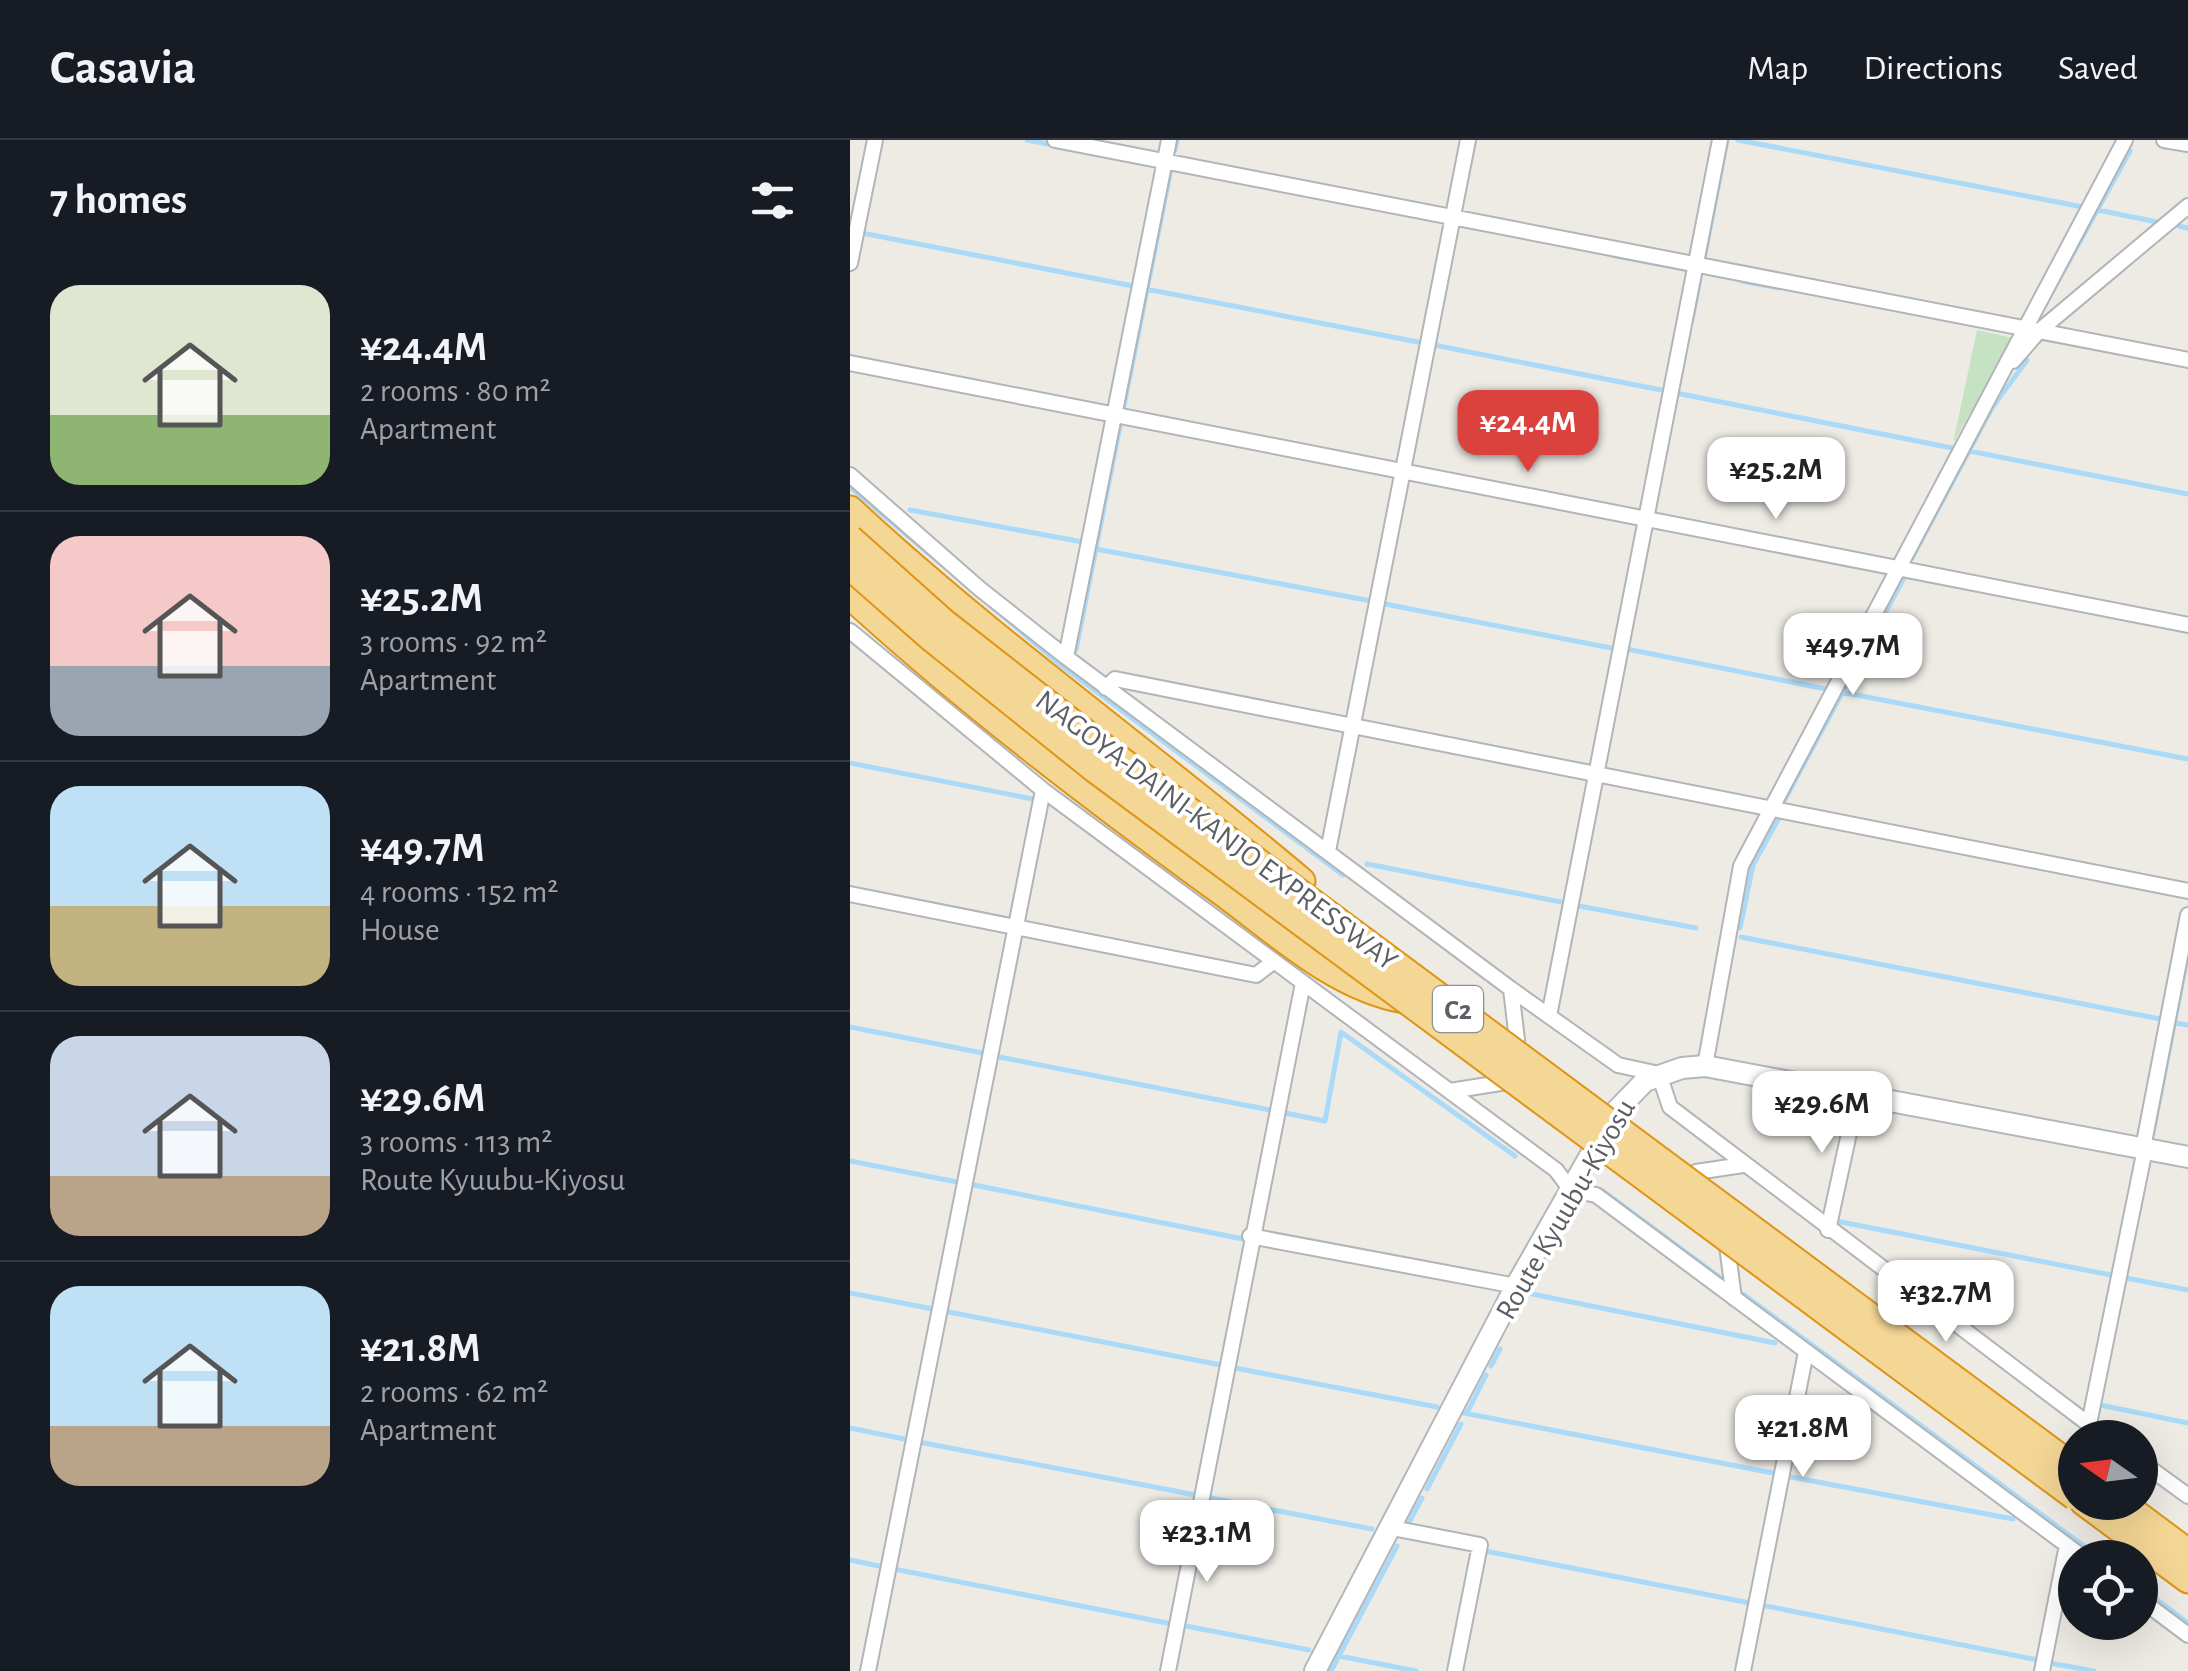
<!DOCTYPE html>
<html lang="en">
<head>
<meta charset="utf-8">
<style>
  :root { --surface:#171b24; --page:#20242c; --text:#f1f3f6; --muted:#9ea1a6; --line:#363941; --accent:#db413d }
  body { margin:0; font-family:"Alegreya Sans",sans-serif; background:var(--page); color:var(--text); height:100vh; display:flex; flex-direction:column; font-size:38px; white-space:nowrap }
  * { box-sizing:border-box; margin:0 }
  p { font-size:32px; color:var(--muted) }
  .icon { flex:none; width:55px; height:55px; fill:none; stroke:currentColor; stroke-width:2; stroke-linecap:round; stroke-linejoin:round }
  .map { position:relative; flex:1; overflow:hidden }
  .drawer { display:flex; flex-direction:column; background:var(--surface); width:850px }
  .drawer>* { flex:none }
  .needle { width:65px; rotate:284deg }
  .tools { position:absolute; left:1208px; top:1280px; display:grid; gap:20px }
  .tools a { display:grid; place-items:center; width:100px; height:100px; border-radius:50%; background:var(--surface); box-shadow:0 10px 40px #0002; font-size:50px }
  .price { position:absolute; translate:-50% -85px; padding:0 22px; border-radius:20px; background:#fff; color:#222; font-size:32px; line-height:65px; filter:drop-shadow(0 2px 5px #0008) }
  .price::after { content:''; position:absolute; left:50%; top:60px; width:30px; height:22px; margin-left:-15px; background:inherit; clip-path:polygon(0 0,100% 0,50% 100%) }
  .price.active { background:var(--accent); color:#fff }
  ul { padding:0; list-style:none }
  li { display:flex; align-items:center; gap:30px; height:250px; padding:0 50px }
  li+li { border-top:2px solid var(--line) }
  li span { display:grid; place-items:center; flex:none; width:280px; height:200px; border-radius:30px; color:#555 }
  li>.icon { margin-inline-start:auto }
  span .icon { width:120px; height:120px; fill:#fffc; stroke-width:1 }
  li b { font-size:42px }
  h2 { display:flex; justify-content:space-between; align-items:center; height:120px; padding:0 50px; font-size:42px }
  header { display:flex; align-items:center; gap:60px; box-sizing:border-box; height:140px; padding:0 50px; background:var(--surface); border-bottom:2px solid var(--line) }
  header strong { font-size:48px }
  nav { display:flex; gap:55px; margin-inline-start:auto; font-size:35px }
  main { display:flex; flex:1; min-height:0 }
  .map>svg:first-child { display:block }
</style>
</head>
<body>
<header>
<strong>Casavia</strong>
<nav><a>Map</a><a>Directions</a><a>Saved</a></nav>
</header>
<main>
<section class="drawer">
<h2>7 homes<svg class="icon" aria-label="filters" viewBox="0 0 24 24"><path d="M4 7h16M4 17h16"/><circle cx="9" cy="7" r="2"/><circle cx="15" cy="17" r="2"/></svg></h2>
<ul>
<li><span style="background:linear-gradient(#dfe7d0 65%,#8fb573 0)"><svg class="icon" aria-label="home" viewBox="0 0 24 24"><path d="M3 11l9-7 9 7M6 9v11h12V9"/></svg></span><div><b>¥24.4M</b><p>2 rooms · 80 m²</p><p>Apartment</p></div></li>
<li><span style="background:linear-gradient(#f6c9c9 65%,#9aa5b1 0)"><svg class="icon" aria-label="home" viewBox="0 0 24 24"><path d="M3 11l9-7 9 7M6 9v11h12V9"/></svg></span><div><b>¥25.2M</b><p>3 rooms · 92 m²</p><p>Apartment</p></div></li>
<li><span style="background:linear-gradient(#bfe0f5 60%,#c2b280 0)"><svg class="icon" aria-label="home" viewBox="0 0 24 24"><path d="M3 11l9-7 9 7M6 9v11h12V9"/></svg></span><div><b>¥49.7M</b><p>4 rooms · 152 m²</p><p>House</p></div></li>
<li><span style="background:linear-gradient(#c9d6e8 70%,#b9a48a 0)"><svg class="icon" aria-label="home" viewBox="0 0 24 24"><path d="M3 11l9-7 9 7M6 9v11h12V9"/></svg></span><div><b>¥29.6M</b><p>3 rooms · 113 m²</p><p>Route Kyuubu-Kiyosu</p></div></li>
<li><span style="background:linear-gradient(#bfe0f5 70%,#b9a48a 0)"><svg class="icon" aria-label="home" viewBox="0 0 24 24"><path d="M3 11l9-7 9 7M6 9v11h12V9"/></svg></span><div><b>¥21.8M</b><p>2 rooms · 62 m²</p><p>Apartment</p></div></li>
</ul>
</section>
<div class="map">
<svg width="1338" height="1531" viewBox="0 0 1338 1531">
  <rect width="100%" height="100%" fill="#eeebe5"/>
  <path fill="#c5e3c3" d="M1127 190 1163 198 1103 303Z"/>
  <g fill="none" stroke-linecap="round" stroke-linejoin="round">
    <path stroke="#aadaf8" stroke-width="5" d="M177 0 203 5
      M888 0 1233 67
      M325 10 327 0
      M1248 70 1307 82
      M1329 86 1338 88
      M12 93 283 146
      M761 115 839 130
      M854 120 877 0
      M892 141 929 148
      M296 149 573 203
      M1196 163 1280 11
      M842 180 851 133
      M584 205 816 251
      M826 253 1102 308
      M273 271 320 34
      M1119 311 1338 354
      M0 347 212 526 493 735
      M60 370 233 402
      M246 409 521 461
      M1062 418 1142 268 1177 220
      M535 464 766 509
      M777 509 976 549
      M226 510 271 281
      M991 552 1338 619
      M0 623 183 659
      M933 663 1055 436
      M517 724 716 763
      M729 766 846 788
      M890 788 903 725 930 676
      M891 797 1310 879
      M1325 883 1338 885
      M0 887 133 913
      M144 916 420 970
      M430 972 475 981 491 892 665 1016
      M1303 993 1338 813
      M0 1021 107 1042
      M119 1044 393 1099
      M753 1051 872 1139
      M986 1081 1266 1136
      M1276 1138 1338 1150
      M0 1153 83 1169
      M682 1154 925 1203
      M893 1154 1250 1418
      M94 1171 371 1225
      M641 1226 650 1209
      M380 1227 587 1267
      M1250 1265 1338 1283
      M614 1273 928 1334
      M617 1273 636 1235
      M0 1288 59 1300
      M69 1302 346 1355
      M936 1336 1163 1379
      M577 1349 611 1284
      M356 1357 522 1389
      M558 1384 572 1358
      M635 1411 900 1463
      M0 1420 34 1427
      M44 1429 322 1484
      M1290 1447 1338 1483
      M910 1469 911 1465 1188 1520
      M331 1485 459 1510
      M489 1516 566 1531
      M1199 1523 1244 1531
      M481 1531 547 1406"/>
    <defs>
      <path id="minor" d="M205 0 1338 220
        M1314 0 1338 4
        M0 123 25 0
        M1163 221 1189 191 1338 66
        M0 223 1338 485
        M0 335 130 449 216 517 661 849 768 925 809 934 820 967 1257 1298
        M0 491 193 650 706 1030 721 1050 746 1055 1234 1418
        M216 517 319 0
        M256 548 265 539 1338 751
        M478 711 618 0
        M0 754 406 835 423 822
        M661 849 667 900
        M699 876 870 0
        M855 926 891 726 1275 0
        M600 951 663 941
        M1293 1008 1338 775
        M846 1032 893 1025
        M978 1090 1008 952
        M400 1096 666 1146
        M876 1099 884 1158
        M1239 1284 1295 1009
        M1290 1321 1338 1356
        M542 1388 630 1405 605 1531
        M1290 1459 1338 1495
        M18 1531 193 650
        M318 1531 453 843
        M893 1531 956 1212
        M1192 1531 1217 1405"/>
      <path id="secondary" d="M465 1531 666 1146 765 972 795 941 832 928 855 926 1338 1017"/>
      <path id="motorway" d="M0 369C143 502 303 615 452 741
        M0 456C117 563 242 658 371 752 426 792 485 848 554 860
        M1233 1362 1338 1440
        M1271 1362 1338 1412"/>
    </defs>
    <use href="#minor" stroke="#b2b5b8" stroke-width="18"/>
    <use href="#secondary" stroke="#b3b7bb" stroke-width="24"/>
    <use href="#motorway" stroke="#df9413" stroke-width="29"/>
    <use href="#minor" stroke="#fff" stroke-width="14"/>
    <use href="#secondary" stroke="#fff" stroke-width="20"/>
    <use href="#motorway" stroke="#f4d695" stroke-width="25"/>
    <defs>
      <path id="motorway-bridge" d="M0 398 94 482 259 611 1225 1328
        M0 427 82 499 244 629 1225 1357"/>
    </defs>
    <use href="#motorway-bridge" stroke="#df9413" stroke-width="29" stroke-linecap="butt"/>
    <use href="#motorway-bridge" stroke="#f4d695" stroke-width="25"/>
  </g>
  <g text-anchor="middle" stroke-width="8" stroke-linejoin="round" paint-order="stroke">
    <rect fill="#fff" stroke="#8d9092" stroke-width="2.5" x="583" y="846" width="50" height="46" rx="8"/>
    <g font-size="28" font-weight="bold" fill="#5c6064">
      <text x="608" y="879">C2</text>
    </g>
    <g font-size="30" fill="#5c6064" stroke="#fff">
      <text transform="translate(367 690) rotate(37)" y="10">NAGOYA-DAINI-KANJO EXPRESSWAY</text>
      <text transform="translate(715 1069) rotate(-60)" y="10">Route Kyuubu-Kiyosu</text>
    </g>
  </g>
</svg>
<div class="tools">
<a><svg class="needle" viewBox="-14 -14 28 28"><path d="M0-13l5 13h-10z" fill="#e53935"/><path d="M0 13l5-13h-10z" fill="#9ea1a6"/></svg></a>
<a><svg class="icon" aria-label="locate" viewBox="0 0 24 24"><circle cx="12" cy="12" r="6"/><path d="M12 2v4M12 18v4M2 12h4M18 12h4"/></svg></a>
</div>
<b class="price active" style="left:678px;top:335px">¥24.4M</b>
<b class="price" style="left:926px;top:382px">¥25.2M</b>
<b class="price" style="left:1003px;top:558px">¥49.7M</b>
<b class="price" style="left:972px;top:1016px">¥29.6M</b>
<b class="price" style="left:1096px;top:1205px">¥32.7M</b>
<b class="price" style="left:953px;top:1340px">¥21.8M</b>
<b class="price" style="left:357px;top:1445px">¥23.1M</b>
</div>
</main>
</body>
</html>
